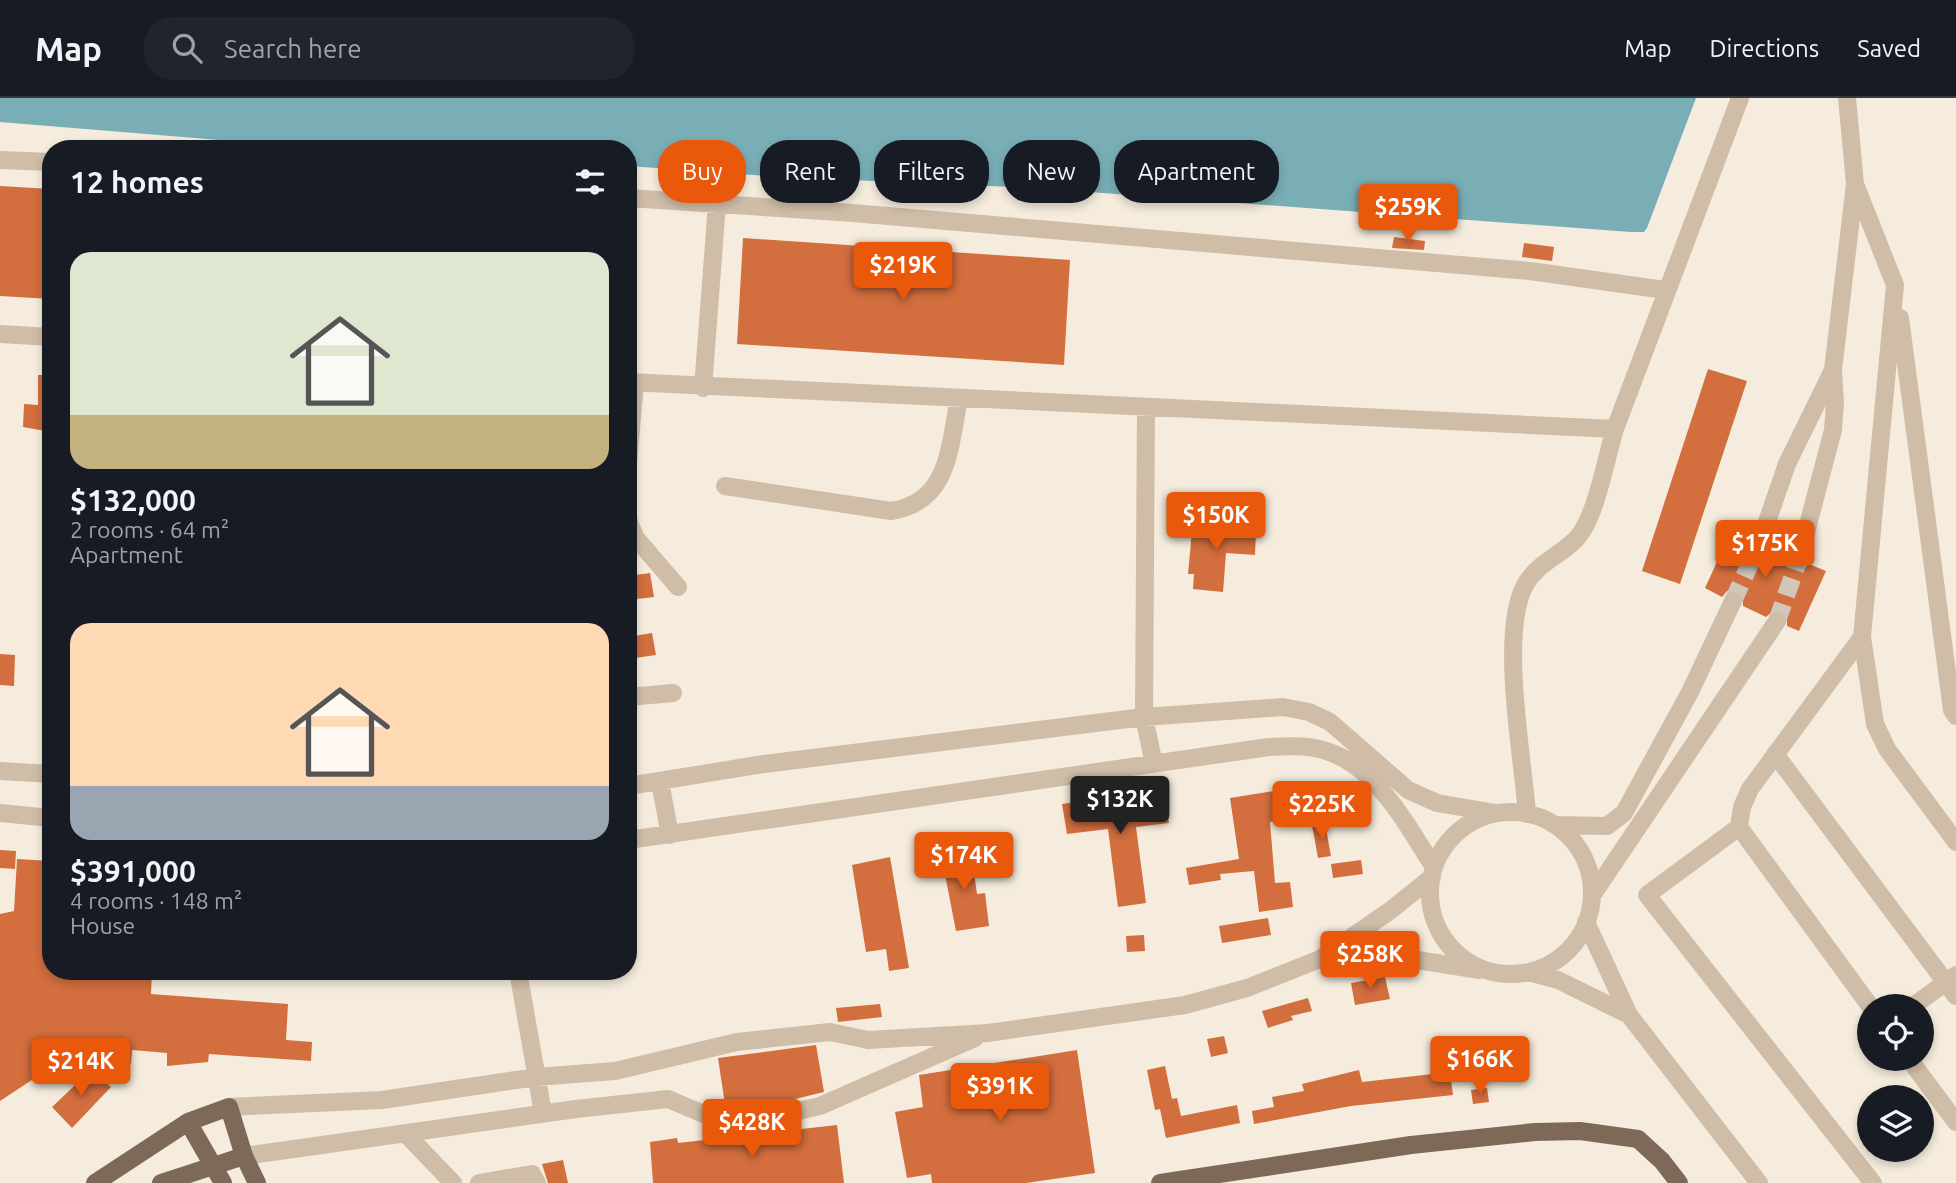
<!DOCTYPE html>
<html lang="en">
<head>
<meta charset="utf-8">
<style>
  :root { --surface:#171b24; --page:#20242c; --text:#f1f3f6; --muted:#9ea1a6; --line:#363941; --accent:#ea580c }
  body { margin:0; font-family:Ubuntu,sans-serif; background:var(--page); color:var(--text); height:100vh; display:flex; flex-direction:column; font-size:26px; white-space:nowrap }
  * { box-sizing:border-box; margin:0 }
  p { font-size:23px; color:var(--muted) }
  .icon { flex:none; width:38px; height:38px; fill:none; stroke:currentColor; stroke-width:2; stroke-linecap:round; stroke-linejoin:round }
  .map { position:relative; flex:1; overflow:hidden }
  .panel { position:absolute; left:42px; top:42px; width:595px; height:840px; display:flex; flex-direction:column; background:var(--surface); border-radius:28px; box-shadow:0 4px 10px #0003 }
  .panel>* { flex:none }
  .hud { position:absolute; left:658px; top:42px; width:665px; height:63px; display:flex; gap:14px }
  .buttons { position:absolute; left:1857px; top:896px; display:grid; gap:14px }
  .buttons a { display:grid; place-items:center; width:77px; height:77px; border-radius:50%; background:var(--surface); box-shadow:0 4px 10px #0003; font-size:35px }
  .price { position:absolute; translate:-50% -60px; padding:0 16px; border-radius:7px; background:var(--accent); color:#fff; font-size:23px; line-height:46px; filter:drop-shadow(0 2px 4px #0008) }
  .price::after { content:''; position:absolute; left:50%; top:42px; width:21px; height:16px; margin-left:-10px; background:inherit; clip-path:polygon(0 0,100% 0,50% 100%) }
  .price.on { background:#222; color:#fff }
  ul { padding:0; list-style:none }
  li { display:grid; align-content:center; gap:14px; height:371px; padding:0 28px }
  li span { display:grid; place-items:center; height:217px; border-radius:21px; color:#555 }
  li>.icon { margin-inline-start:auto }
  span .icon { width:126px; height:126px; fill:#fffc; stroke-width:1 }
  li b { font-size:30px }
  h2 { display:flex; justify-content:space-between; align-items:center; height:84px; padding:0 28px; font-size:30px }
  .chip { padding:0 24px; border-radius:28px; background:var(--surface); box-shadow:0 4px 10px #0003; font-size:24px; line-height:63px }
  .chip.on { background:var(--accent); color:#fff }
  header { display:flex; align-items:center; gap:42px; box-sizing:border-box; height:98px; padding:0 35px; background:var(--surface); border-bottom:2px solid var(--line) }
  header strong { font-size:33px }
  nav { display:flex; gap:38px; margin-inline-start:auto; font-size:24px }
  .search { width:490px; height:63px; background:var(--page); display:flex; align-items:center; gap:18px; box-sizing:border-box; padding:0 24px; border-radius:28px; color:var(--muted); font-size:26px }
  .map>svg:first-child { display:block }
</style>
</head>
<body>
<header>
<strong>Map</strong>
<div class="search"><svg class="icon" aria-label="search" viewBox="0 0 24 24"><circle cx="10" cy="10" r="6"/><path d="M15 15l6 6"/></svg>Search here</div>
<nav><a>Map</a><a>Directions</a><a>Saved</a></nav>
</header>
<div class="map">
<svg width="1956" height="1085" viewBox="0 0 1956 1085">
  <rect width="100%" height="100%" fill="#f5ecdd"/>
  <path fill="#79aeb6" d="M0 0H1696L1647 130 1644 134H1631L1035 90 781 79 628 68V51H329L0 24Z"/>
  <path fill="#d36e3e" d="M0 88 51 91V201L0 198Z
    M1394 139 1425 143 1424 152 1392 150Z
    M743 140 1070 162 1064 267 737 246Z
    M1524 145 1554 149 1552 163 1522 159Z
    M1708 271 1747 283 1680 486 1642 473Z
    M38 277H51V334L23 329 24 306 38 307Z
    M1193 422 1228 424V431L1256 432 1255 457 1226 455 1223 494 1193 491 1194 476H1188Z
    M1732 431 1750 439 1749 447 1756 454 1763 455 1770 448 1788 457V465L1795 472H1803L1809 466 1826 473 1799 533 1787 528V519L1783 513H1773L1766 519 1743 508V497L1737 493H1727L1722 499 1705 490Z
    M650 475 654 499 628 502V478Z
    M652 535 656 557 628 561V539Z
    M0 556 15 557 14 588 0 587Z
    M1287 691 1290 712 1275 714 1276 723 1270 724 1275 785 1290 784 1293 809 1259 814 1254 773 1220 776 1221 782 1189 787 1186 770 1239 761 1230 700Z
    M1165 696 1169 725 1136 729 1146 805 1118 809 1108 731 1067 736 1062 706 1097 701V705Z
    M1325 725 1331 758 1318 760 1312 727Z
    M0 752 16 753 15 771 0 770Z
    M971 753 977 796 985 795 989 828 956 833 941 756Z
    M890 759 909 870 889 873 886 851 866 854 852 767Z
    M17 761 51 763V873H152L151 896 288 906 286 942 312 944 311 963 209 956 208 964 167 968V955L132 952 131 966 44 963 47 972 0 1003V816L14 813Z
    M1361 762 1363 776 1333 780 1331 766Z
    M1268 820 1271 837 1222 845 1219 828Z
    M1144 837 1145 853 1127 854 1126 838Z
    M1385 879 1390 901 1355 907 1351 885Z
    M1308 900 1312 913 1291 918 1293 922 1268 930 1262 913Z
    M880 906 882 919 838 924 836 910Z
    M1224 938 1228 955 1211 959 1207 941Z
    M816 947 824 994 762 1009 726 1013 718 960Z
    M1077 952 1095 1075 1026 1085H932L931 1076 907 1080 895 1014 923 1009 919 977Z
    M1165 968 1172 1001 1177 1000 1181 1018 1237 1007 1240 1025 1166 1040 1160 1011 1155 1012 1147 972Z
    M91 972 111 989 72 1030 52 1009Z
    M1359 972 1362 984 1450 974 1453 997 1351 1008 1254 1026 1252 1013 1274 1009 1272 999 1304 993 1302 986Z
    M1487 990 1489 1004 1473 1006 1471 992Z
    M837 1027 844 1085H653L650 1044 677 1040 678 1045Z
    M563 1062 568 1085H548L542 1066Z"/>
  <g fill="none" stroke-linecap="round" stroke-linejoin="round">
    <path stroke="#d0c6b9" stroke-width="18" stroke-dasharray="18 9" stroke-linecap="butt" d="M1733 503 1760 444
      M1777 523 1799 461"/>
    <path stroke="#cfbda7" stroke-width="18" d="M0 62 51 64
      M1855 86 1895 187 1862 539 1750 691 1742 709 1739 729 1870 908
      M628 100 853 115 1530 173 1665 192
      M1900 220 1952 612 1956 618
      M0 236 51 239
      M628 284 1615 331 1740 0
      M703 290 717 106
      M1146 309 1144 619 1154 666
      M628 365 635 285
      M725 388 891 413C950 404 949 349 959 301
      M628 421 635 439 678 489
      M1760 444 1787 366 1833 272
      M1799 461 1833 332 1835 304 1833 272 1855 86 1847 0
      M1862 539 1875 626 1887 651 1956 744
      M628 599 673 595
      M1775 656 1956 898
      M0 673 51 676
      M660 684 670 737
      M628 688 764 666 1144 619 1283 609 1309 614 1330 624 1408 692 1437 705 1496 715
      M1430 795a81 81 0 1 1 162 0a81 81 0 1 1-162 0Z
      M0 715 51 720
      M1527 716C1523 659 1499 536 1525 487 1538 464 1559 459 1576 441 1596 421 1606 359 1615 331
      M1556 727 1607 728 1624 715 1690 594 1733 503
      M1739 729 1647 797 1873 1085
      M628 742 1269 649C1282 649 1295 647 1308 649 1371 656 1403 722 1434 769
      M1593 796 1777 523
      M1586 824 1629 917 1759 1085
      M1320 861H1411L1480 872
      M518 873 543 1015
      M1529 874 1558 882 1629 917
      M1913 908 1956 877
      M1909 961 1956 1024
      M229 1009 382 1002 536 979 615 973 737 944 830 934 868 942 988 935 1185 907 1247 890 1320 861 1391 812 1432 779
      M405 1035 453 1085
      M244 1058 576 1011 668 1001 732 1028 820 1008 975 940
      M479 1085 532 1076 537 1085"/>
    <path stroke="#7e6858" stroke-width="18" d="M188 1024 223 1085
      M95 1085 188 1024 229 1009 244 1058 257 1085
      M161 1085 244 1058
      M1160 1085 1411 1047 1535 1034 1580 1033 1638 1041 1662 1063 1679 1085"/>
  </g>
</svg>
<div class="buttons">
<a><svg class="icon" aria-label="locate" viewBox="0 0 24 24"><circle cx="12" cy="12" r="6"/><path d="M12 2v4M12 18v4M2 12h4M18 12h4"/></svg></a>
<a><svg class="icon" aria-label="layers" viewBox="0 0 24 24"><path d="M12 4l9 5-9 5-9-5zM3 14l9 5 9-5"/></svg></a>
</div>
<b class="price" style="left:1408px;top:146px">$259K</b>
<b class="price" style="left:903px;top:204px">$219K</b>
<b class="price" style="left:1216px;top:454px">$150K</b>
<b class="price" style="left:1765px;top:482px">$175K</b>
<b class="price on" style="left:1120px;top:738px">$132K</b>
<b class="price" style="left:1322px;top:743px">$225K</b>
<b class="price" style="left:964px;top:794px">$174K</b>
<b class="price" style="left:1370px;top:893px">$258K</b>
<b class="price" style="left:1480px;top:998px">$166K</b>
<b class="price" style="left:81px;top:1000px">$214K</b>
<b class="price" style="left:1000px;top:1025px">$391K</b>
<b class="price" style="left:752px;top:1061px">$428K</b>
<div class="hud">
<a class="chip on">Buy</a>
<a class="chip">Rent</a>
<a class="chip">Filters</a>
<a class="chip">New</a>
<a class="chip">Apartment</a>
</div>
<section class="panel">
<h2>12 homes<svg class="icon" aria-label="filters" viewBox="0 0 24 24"><path d="M4 7h16M4 17h16"/><circle cx="9" cy="7" r="2"/><circle cx="15" cy="17" r="2"/></svg></h2>
<ul>
<li><span style="background:linear-gradient(#dfe7d0 75%,#c2b280 0)"><svg class="icon" aria-label="home" viewBox="0 0 24 24"><path d="M3 11l9-7 9 7M6 9v11h12V9"/></svg></span><div><b>$132,000</b><p>2 rooms · 64 m²</p><p>Apartment</p></div></li>
<li><span style="background:linear-gradient(#ffd9b3 75%,#9aa5b1 0)"><svg class="icon" aria-label="home" viewBox="0 0 24 24"><path d="M3 11l9-7 9 7M6 9v11h12V9"/></svg></span><div><b>$391,000</b><p>4 rooms · 148 m²</p><p>House</p></div></li>
</ul>
</section>
</div>
</body>
</html>
